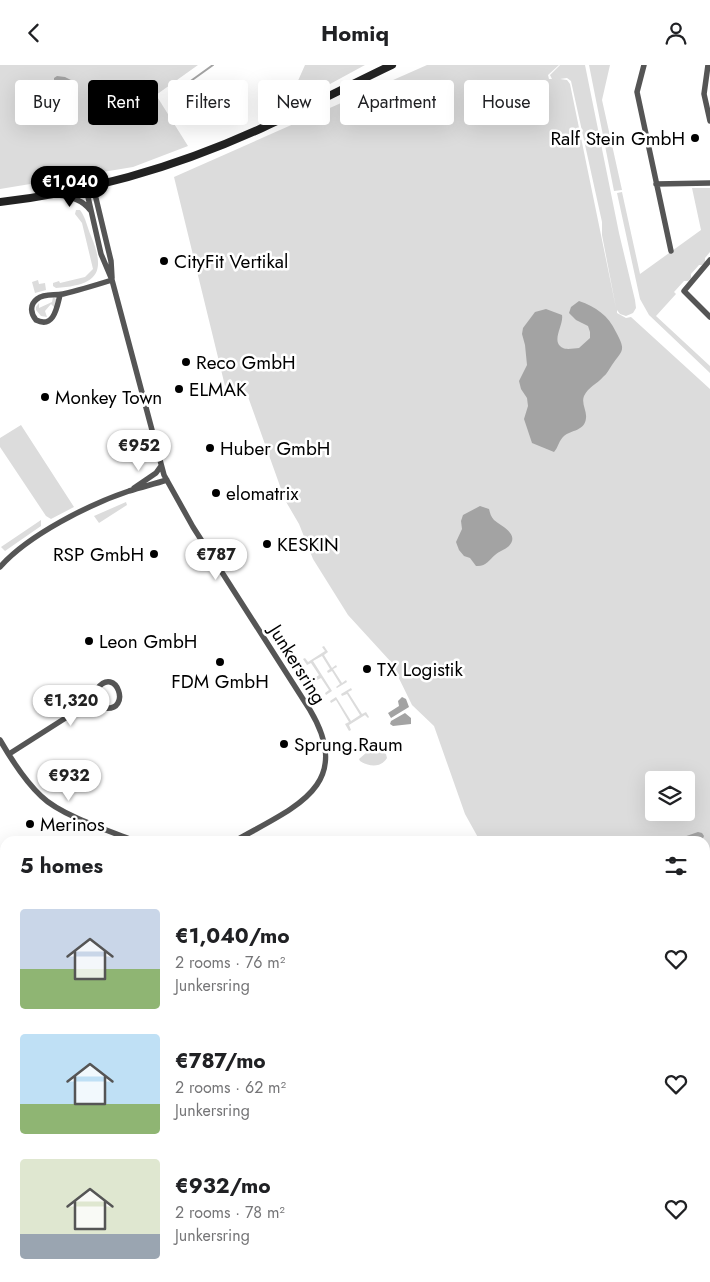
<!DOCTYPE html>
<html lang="en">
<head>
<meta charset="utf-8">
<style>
  :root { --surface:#fff; --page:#f6f6f6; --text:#202124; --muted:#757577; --accent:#000 }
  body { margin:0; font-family:Jost,sans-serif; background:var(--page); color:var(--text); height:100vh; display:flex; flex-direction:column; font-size:19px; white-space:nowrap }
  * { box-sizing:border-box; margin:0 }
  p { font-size:16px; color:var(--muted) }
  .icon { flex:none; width:28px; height:28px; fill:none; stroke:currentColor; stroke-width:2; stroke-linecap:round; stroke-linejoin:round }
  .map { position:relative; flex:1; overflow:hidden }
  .details { position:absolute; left:0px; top:771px; width:710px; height:446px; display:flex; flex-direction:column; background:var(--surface); border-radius:15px 15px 0 0; box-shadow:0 5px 20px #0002 }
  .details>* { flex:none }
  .hud { position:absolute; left:15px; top:15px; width:680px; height:45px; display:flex; gap:10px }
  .controls { position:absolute; left:645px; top:706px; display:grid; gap:10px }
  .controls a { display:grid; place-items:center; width:50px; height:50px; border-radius:5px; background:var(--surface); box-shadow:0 5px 20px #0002; font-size:25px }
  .price { position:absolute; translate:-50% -42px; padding:0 11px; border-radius:18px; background:#fff; color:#222; font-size:16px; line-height:32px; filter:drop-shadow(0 1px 2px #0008) }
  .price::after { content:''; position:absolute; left:50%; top:30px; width:15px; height:11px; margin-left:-8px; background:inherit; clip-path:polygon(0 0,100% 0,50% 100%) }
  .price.on { background:var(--accent); color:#fff }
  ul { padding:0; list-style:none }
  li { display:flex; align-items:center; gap:15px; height:125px; padding:0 20px }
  li span { display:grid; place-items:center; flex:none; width:140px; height:100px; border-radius:5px; color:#555 }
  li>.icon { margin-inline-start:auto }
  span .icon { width:60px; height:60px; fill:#fffc; stroke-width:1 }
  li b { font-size:21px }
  h2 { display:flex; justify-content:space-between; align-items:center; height:60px; padding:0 20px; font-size:21px }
  .chip { padding:0 18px; border-radius:5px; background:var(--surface); box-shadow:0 5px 20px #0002; font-size:18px; line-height:45px }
  .chip.on { background:var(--accent); color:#fff }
  header { display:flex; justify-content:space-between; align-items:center; height:65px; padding:0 20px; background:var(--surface); font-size:22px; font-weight:700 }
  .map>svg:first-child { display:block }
</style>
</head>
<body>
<header><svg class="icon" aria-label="back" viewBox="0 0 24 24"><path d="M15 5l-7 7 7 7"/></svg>Homiq<svg class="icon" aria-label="person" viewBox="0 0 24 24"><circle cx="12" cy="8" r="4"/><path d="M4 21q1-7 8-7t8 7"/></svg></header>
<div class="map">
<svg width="710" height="1217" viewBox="0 0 710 1217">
  <rect width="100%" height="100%" fill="#fff"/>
  <path fill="#dcdcdc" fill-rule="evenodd" d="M0 0H198L156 30 188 81 133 102 0 124Z
    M305 0H365L319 25 316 19 302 25 297 18Z
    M427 0H559L548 10 549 14H552L550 10 560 0H585L619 168 635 235 636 243 633 248 626 251 620 249 617 245V248L626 253 631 252 710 324V850L705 851V776H480L465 749 434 661 412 640 391 597 348 550 313 494 299 459 285 435 247 329 225 321 174 112ZM567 13 571 16 602 157V170L616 243 570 19 567 15 560 14ZM654 715H686V748H654Z
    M589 0H610L602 35 622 125 614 126Z
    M692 123H710V187L705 193V197L702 200H699L691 209V213L688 216H684L674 227 676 229 656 251 710 301V308L649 250 640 234 617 128 622 127 640 209 701 165Z
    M76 145H80C86 153 87 162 91 171 107 209 96 220 56 223L53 221V218L59 216 60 218 85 212 93 204 82 158 75 149Z
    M38 215 39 219 45 218 46 225 35 228 32 217Z
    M53 232 56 234 55 243 51 239 45 246 47 252 41 251 36 245V242L39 238V243L52 237Z
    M21 360 74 442 51 454 46 451 0 382V373Z
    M126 437 127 440 99 458 94 451Z
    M41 455V461L5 486 1 482Z
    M324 581 328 587 324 590 332 603 336 600 337 602 333 604 342 618 346 615 347 617 337 623 336 622 340 619 332 606 328 608 327 606 330 604 322 591 313 596 332 626 326 630 325 628 329 625 321 613 317 615 315 613 319 610 311 598 307 600 303 594 305 593 308 597 325 586 322 582Z
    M351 623 352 625 348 627 362 649 366 647 369 652 368 653 365 650 349 660 351 665 349 666 345 659 349 657 336 635 331 638 330 636 336 632 351 656 360 650 347 629 342 631 341 629Z
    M374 685H380L386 689 387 693C381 703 369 702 360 696L359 694 366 688Z
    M0 809 5 811V830L0 828Z
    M247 1212 371 1213 369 1217H244Z"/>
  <path fill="#a3a3a3" d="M57 11 65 12 71 15 72 19 68 22 57 21 54 18V13Z
    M579 236C596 242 608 250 616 267 626 286 623 284 612 300 609 304 607 309 603 312 597 319 588 322 584 331 581 338 587 346 586 353 585 366 571 365 564 371 559 375 558 383 554 387L532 378 524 354 528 341 527 333 521 324 519 316 527 300 525 280 522 269 523 263 535 247 546 244 562 250C564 260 550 277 563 283 567 285 575 283 579 283L590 273V267L588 261 576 255 569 248 571 242Z
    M480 441 489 444C490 448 491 452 494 455 501 461 520 469 509 481 505 485 499 486 495 490 489 495 486 502 476 501L470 493 464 491 459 485 456 477 462 464 461 456 463 450Z
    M402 632 406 634 409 642 391 653 388 648 399 641 398 636Z
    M405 648 411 653V659L393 661 390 659 391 656Z
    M698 767 702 768 704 771 702 776H672Z
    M292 1213V1212L343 1213 340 1217H290Z"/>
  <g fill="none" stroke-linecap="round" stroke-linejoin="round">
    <path stroke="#a3a3a3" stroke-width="2" d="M181 23 213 0"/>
    <path stroke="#555" stroke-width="5.5" d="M644 0 637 27 671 186
      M708 0 704 29 710 56
      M656 119 710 118
      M93 121 90 124 88 132 101 189 112 215 164 410 193 462 310 645C356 722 292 743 235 776
      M93 121 111 196 112 213
      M57 130C69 131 82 134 90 145
      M710 195 684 226 710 252
      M60 230C57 242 54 264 36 255 31 249 29 240 37 234 45 228 54 231 63 229 80 225 96 220 112 215
      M134 423 156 408 161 401
      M0 502C28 470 90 439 129 426 142 422 154 419 167 415
      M0 675C11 694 24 715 41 731 60 750 109 766 135 776
      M9 689 89 638C90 632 93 629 97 624 116 599 133 647 104 643 99 643 94 640 89 638"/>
    <path stroke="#222" stroke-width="8" d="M0 137C90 127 179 101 262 63 306 43 348 21 392 0"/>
  </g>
  <g fill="#000" stroke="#fff" stroke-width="2">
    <circle cx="695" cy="73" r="5"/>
    <circle cx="164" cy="196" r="5"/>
    <circle cx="186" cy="297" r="5"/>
    <circle cx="179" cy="324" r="5"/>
    <circle cx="45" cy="332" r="5"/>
    <circle cx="210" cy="383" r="5"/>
    <circle cx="216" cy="428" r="5"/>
    <circle cx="267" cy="479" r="5"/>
    <circle cx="154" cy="489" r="5"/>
    <circle cx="89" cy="576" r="5"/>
    <circle cx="220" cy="597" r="5"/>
    <circle cx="367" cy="604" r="5"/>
    <circle cx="284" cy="679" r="5"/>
    <circle cx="30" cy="759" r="5"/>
  </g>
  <g text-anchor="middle" stroke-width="5" stroke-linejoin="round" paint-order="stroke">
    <g font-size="19" fill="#000" stroke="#fff" text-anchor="start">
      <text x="685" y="80" text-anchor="end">Ralf Stein GmbH</text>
      <text x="174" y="203">CityFit Vertikal</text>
      <text x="196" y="304">Reco GmbH</text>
      <text x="189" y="331">ELMAK</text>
      <text x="55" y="339">Monkey Town</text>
      <text x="220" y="390">Huber GmbH</text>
      <text x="226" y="435">elomatrix</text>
      <text x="277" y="486">KESKIN</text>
      <text x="144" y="496" text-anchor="end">RSP GmbH</text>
      <text x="99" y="583">Leon GmbH</text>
      <text x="377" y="611">TX Logistik</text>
      <text x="220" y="623" text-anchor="middle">FDM GmbH</text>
      <text x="294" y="686">Sprung.Raum</text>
      <text x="40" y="766">Merinos</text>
    </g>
    <g font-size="19" fill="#000" stroke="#fff">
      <text transform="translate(298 599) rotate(58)" y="7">Junkersring</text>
    </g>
  </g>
</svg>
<div class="controls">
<a><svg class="icon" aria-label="layers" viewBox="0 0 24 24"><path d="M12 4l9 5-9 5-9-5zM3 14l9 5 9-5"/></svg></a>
</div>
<b class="price on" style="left:70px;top:143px">€1,040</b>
<b class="price" style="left:139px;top:407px">€952</b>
<b class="price" style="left:216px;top:516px">€787</b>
<b class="price" style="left:71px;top:662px">€1,320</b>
<b class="price" style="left:69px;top:737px">€932</b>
<div class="hud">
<a class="chip">Buy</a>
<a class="chip on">Rent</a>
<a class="chip">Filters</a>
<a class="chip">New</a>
<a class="chip">Apartment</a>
<a class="chip">House</a>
</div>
<section class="details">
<h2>5 homes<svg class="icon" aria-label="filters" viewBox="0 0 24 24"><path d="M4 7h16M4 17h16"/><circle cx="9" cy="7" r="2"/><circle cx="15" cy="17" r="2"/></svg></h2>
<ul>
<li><span style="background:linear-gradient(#c9d6e8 60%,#8fb573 0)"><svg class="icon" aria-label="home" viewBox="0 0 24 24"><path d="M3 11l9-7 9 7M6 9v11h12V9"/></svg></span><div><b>€1,040/mo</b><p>2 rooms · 76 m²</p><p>Junkersring</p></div><svg class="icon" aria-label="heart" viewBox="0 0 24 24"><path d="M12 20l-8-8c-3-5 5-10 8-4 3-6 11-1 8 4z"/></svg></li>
<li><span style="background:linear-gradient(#bfe0f5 70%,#8fb573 0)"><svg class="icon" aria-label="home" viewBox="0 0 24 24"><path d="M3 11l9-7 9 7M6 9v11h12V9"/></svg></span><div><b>€787/mo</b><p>2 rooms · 62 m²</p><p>Junkersring</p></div><svg class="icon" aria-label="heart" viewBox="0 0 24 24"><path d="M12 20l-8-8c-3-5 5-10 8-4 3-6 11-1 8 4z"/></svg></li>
<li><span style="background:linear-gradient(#dfe7d0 75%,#9aa5b1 0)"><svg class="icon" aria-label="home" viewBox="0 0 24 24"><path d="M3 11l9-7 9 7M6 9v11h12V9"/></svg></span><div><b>€932/mo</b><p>2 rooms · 78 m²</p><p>Junkersring</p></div><svg class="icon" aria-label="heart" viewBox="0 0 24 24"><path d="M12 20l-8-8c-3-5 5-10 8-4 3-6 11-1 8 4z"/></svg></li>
</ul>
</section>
</div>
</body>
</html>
